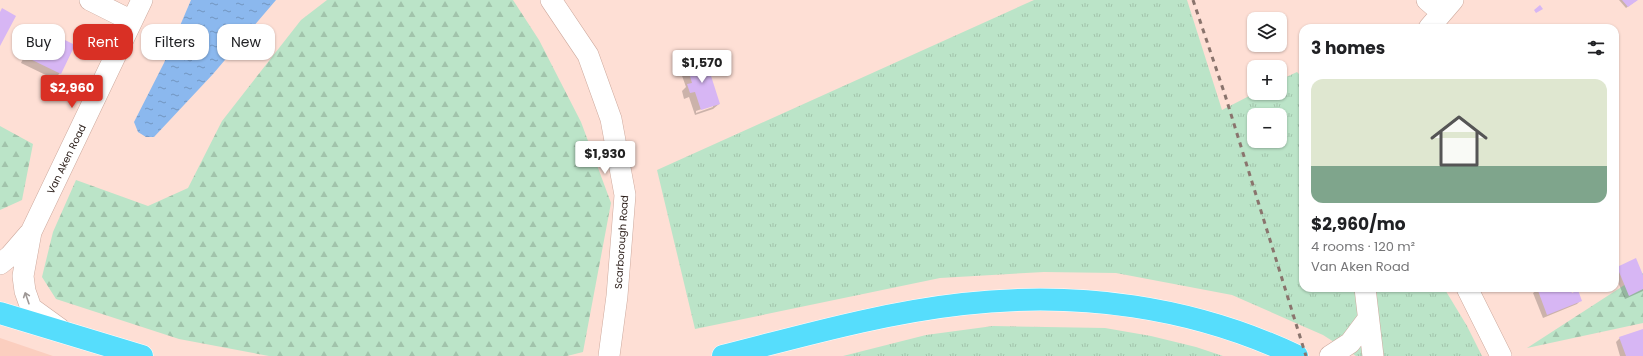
<!DOCTYPE html>
<html lang="en">
<head>
<meta charset="utf-8">
<style>
  :root { --surface:#fff; --page:#f6f6f6; --text:#202124; --muted:#757577; --line:#e0e0e0; --accent:#d93025 }
  body { margin:0; font-family:Poppins,sans-serif; background:var(--page); color:var(--text); height:100vh; display:flex; flex-direction:column; font-size:15px; white-space:nowrap }
  * { box-sizing:border-box; margin:0 }
  p { font-size:13px; color:var(--muted) }
  .icon { flex:none; width:22px; height:22px; fill:none; stroke:currentColor; stroke-width:2; stroke-linecap:round; stroke-linejoin:round }
  .map { position:relative; flex:1; overflow:hidden }
  .sheet { position:absolute; left:1299px; top:24px; width:320px; height:268px; display:flex; flex-direction:column; background:var(--surface); border-radius:12px; box-shadow:0 1px 3px #0004 }
  .sheet>* { flex:none }
  .banner { position:absolute; left:12px; top:24px; width:380px; height:36px; display:flex; gap:8px }
  .fabs { position:absolute; left:1247px; top:12px; display:grid; gap:8px }
  .fabs a { display:grid; place-items:center; width:40px; height:40px; border-radius:8px; background:var(--surface); box-shadow:0 1px 3px #0004; font-size:20px }
  .price { position:absolute; translate:-50% -34px; padding:0 9px; border-radius:4px; background:#fff; color:#222; font-size:13px; line-height:26px; filter:drop-shadow(0 1px 2px #0008) }
  .price::after { content:''; position:absolute; left:50%; top:24px; width:12px; height:9px; margin-left:-6px; background:inherit; clip-path:polygon(0 0,100% 0,50% 100%) }
  .price.current { background:var(--accent); color:#fff }
  ul { padding:0; list-style:none }
  li { display:grid; align-content:center; gap:8px; height:212px; padding:0 12px }
  li+li { border-top:1px solid var(--line) }
  li span { display:grid; place-items:center; height:124px; border-radius:12px; color:#555 }
  li>.icon { margin-inline-start:auto }
  span .icon { width:72px; height:72px; fill:#fffc; stroke-width:1 }
  li b { font-size:17px }
  h2 { display:flex; justify-content:space-between; align-items:center; height:48px; padding:0 12px; font-size:17px }
  .pill { padding:0 14px; border-radius:12px; background:var(--surface); box-shadow:0 1px 3px #0004; font-size:14px; line-height:36px }
  .pill.current { background:var(--accent); color:#fff }
  .map>svg:first-child { display:block }
</style>
</head>
<body>
<div class="map">
<svg width="1643" height="356" viewBox="0 0 1643 356">
  <defs>
    <pattern id="grass-tufts" width="24" height="20" patternUnits="userSpaceOnUse"><rect width="24" height="20" fill="#bbe4c8"/><path d="M3 7l-1-3M5 7V3M7 7l1-3M15 17l-1-3M17 17v-4M19 17l1-3" fill="none" stroke="#a1c3ab"/></pattern>
    <pattern id="forest-firs" width="22" height="20" patternUnits="userSpaceOnUse"><rect width="22" height="20" fill="#bbe4c8"/><path d="M5 1l3.5 6h-7zM16 11l3.5 6h-7z" fill="#a1c3ab"/></pattern>
    <pattern id="water-ripples" width="26" height="14" patternUnits="userSpaceOnUse"><rect width="26" height="14" fill="#8bb8ee"/><path d="M2 4q2-2 4 0t4 0M15 11q2-2 4 0t4 0" fill="none" stroke="#7295c0"/></pattern>
  </defs>
  <rect width="100%" height="100%" fill="#fedfd5"/>
  <path fill="#fbcebf" d="M0 338 53 356H0Z"/>
  <path fill="url(#grass-tufts)" fill-rule="evenodd" d="M1034 0H1187L1222 110 1255 93H1280V80L1297 72 1303 78V288H1444L1467 326 1482 356H1356L1323 335 1232 295 1116 273 1044 272 940 278 695 329 657 170ZM1254 115H1280V141H1254Z
    M993 326 1105 328 1151 336 1196 347 1223 356H843L926 335Z"/>
  <path fill="url(#forest-firs)" d="M327 0H513L539 40 581 122 611 203 583 352 567 356H269L179 339 56 299 42 277 53 232 76 180 148 206 188 188 222 121 301 20Z
    M0 126 33 144 22 200 0 210Z
    M1643 273V323L1527 348Z"/>
  <path fill="url(#water-ripples)" d="M191 0H276L213 74 154 137H146L138 132 134 122 164 63Z"/>
  <path fill="#0003" fill-rule="evenodd" d="M1619 0H1637L1626 8Z
    M37 37 43 40 45 37 58 41 61 39 60 73 54 79 21 63 31 43Z
    M704 58 719 104 713 109 695 115 689 97 684 99 682 91 686 87 680 70 686 64ZM713 105V107L696 113V111Z
    M1636 260 1643 277V291L1625 299 1615 275V270Z
    M1540 288H1569L1571 294 1581 300 1577 304 1543 318 1533 293Z
    M1643 330V356H1620L1616 342 1620 338Z"/>
  <path fill="#d7b6f4" d="M1622 0H1638L1628 7Z
    M1540 5 1543 9 1536 13 1534 10Z
    M2 8 16 16 0 46V12Z
    M37 36 44 39 45 36 51 39 52 37 59 41 61 38 75 45 61 74 26 57Z
    M705 57 720 104 701 110 695 92 690 93 687 84 692 83 686 63Z
    M1636 258 1643 275V289L1629 296 1617 267Z
    M1537 288H1570L1572 293 1578 290 1582 301 1547 315Z
    M1643 329V356H1626L1619 337Z"/>
  <g fill="none" stroke-linecap="round" stroke-linejoin="round">
    <defs>
      <path id="minor" d="M90 0 132 21
        M551 0 588 55 611 119 625 195 617 296 609 356
        M1427 0 1441 12
        M1429 28 1453 0
        M0 264 10 256 29 234
        M1365 288 1373 356
        M1467 288 1501 356
        M60 329 31 308 25 291 23 276 31 232 142 0
        M1330 356 1350 343 1368 319"/>
      <path id="highway" d="M0 313 142 356
        M723 356C802 336 882 313 963 304 1077 291 1192 306 1297 356"/>
    </defs>
    <use href="#minor" stroke="#cda99d" stroke-width="22"/>
    <use href="#highway" stroke="#fff" stroke-width="23"/>
    <use href="#minor" stroke="#fff" stroke-width="21"/>
    <use href="#highway" stroke="#56ddfc" stroke-width="22"/>
    <path stroke="#8a746d" stroke-width="3" stroke-dasharray="5 5" stroke-linecap="butt" d="M1193 0 1225 95 1306 356"/>
  </g>
  <defs><path id="oneway-shaft" d="M-6 0H5M1.5-3L5.5 0L1.5 3" fill="none" stroke-width="1.6" stroke-linecap="round" stroke-linejoin="round"/></defs>
  <use stroke="#9e9896" href="#oneway-shaft" transform="translate(27 298) rotate(-109)"/>
  <g text-anchor="middle" stroke-width="3" stroke-linejoin="round" paint-order="stroke">
    <g font-size="10" fill="#281b16" stroke="#fff">
      <text transform="translate(66 159) rotate(-64)" y="4">Van Aken Road</text>
      <text transform="translate(621 242) rotate(-86)" y="4">Scarborough Road</text>
    </g>
  </g>
</svg>
<div class="fabs">
<a><svg class="icon" aria-label="layers" viewBox="0 0 24 24"><path d="M12 4l9 5-9 5-9-5zM3 14l9 5 9-5"/></svg></a>
<a>+</a>
<a>−</a>
</div>
<b class="price" style="left:702px;top:84px">$1,570</b>
<b class="price current" style="left:72px;top:109px">$2,960</b>
<b class="price" style="left:605px;top:175px">$1,930</b>
<div class="banner">
<a class="pill">Buy</a>
<a class="pill current">Rent</a>
<a class="pill">Filters</a>
<a class="pill">New</a>
</div>
<section class="sheet">
<h2>3 homes<svg class="icon" aria-label="filters" viewBox="0 0 24 24"><path d="M4 7h16M4 17h16"/><circle cx="9" cy="7" r="2"/><circle cx="15" cy="17" r="2"/></svg></h2>
<ul>
<li><span style="background:linear-gradient(#dfe7d0 70%,#7fa58c 0)"><svg class="icon" aria-label="home" viewBox="0 0 24 24"><path d="M3 11l9-7 9 7M6 9v11h12V9"/></svg></span><div><b>$2,960/mo</b><p>4 rooms · 120 m²</p><p>Van Aken Road</p></div></li>
</ul>
</section>
</div>
</body>
</html>
